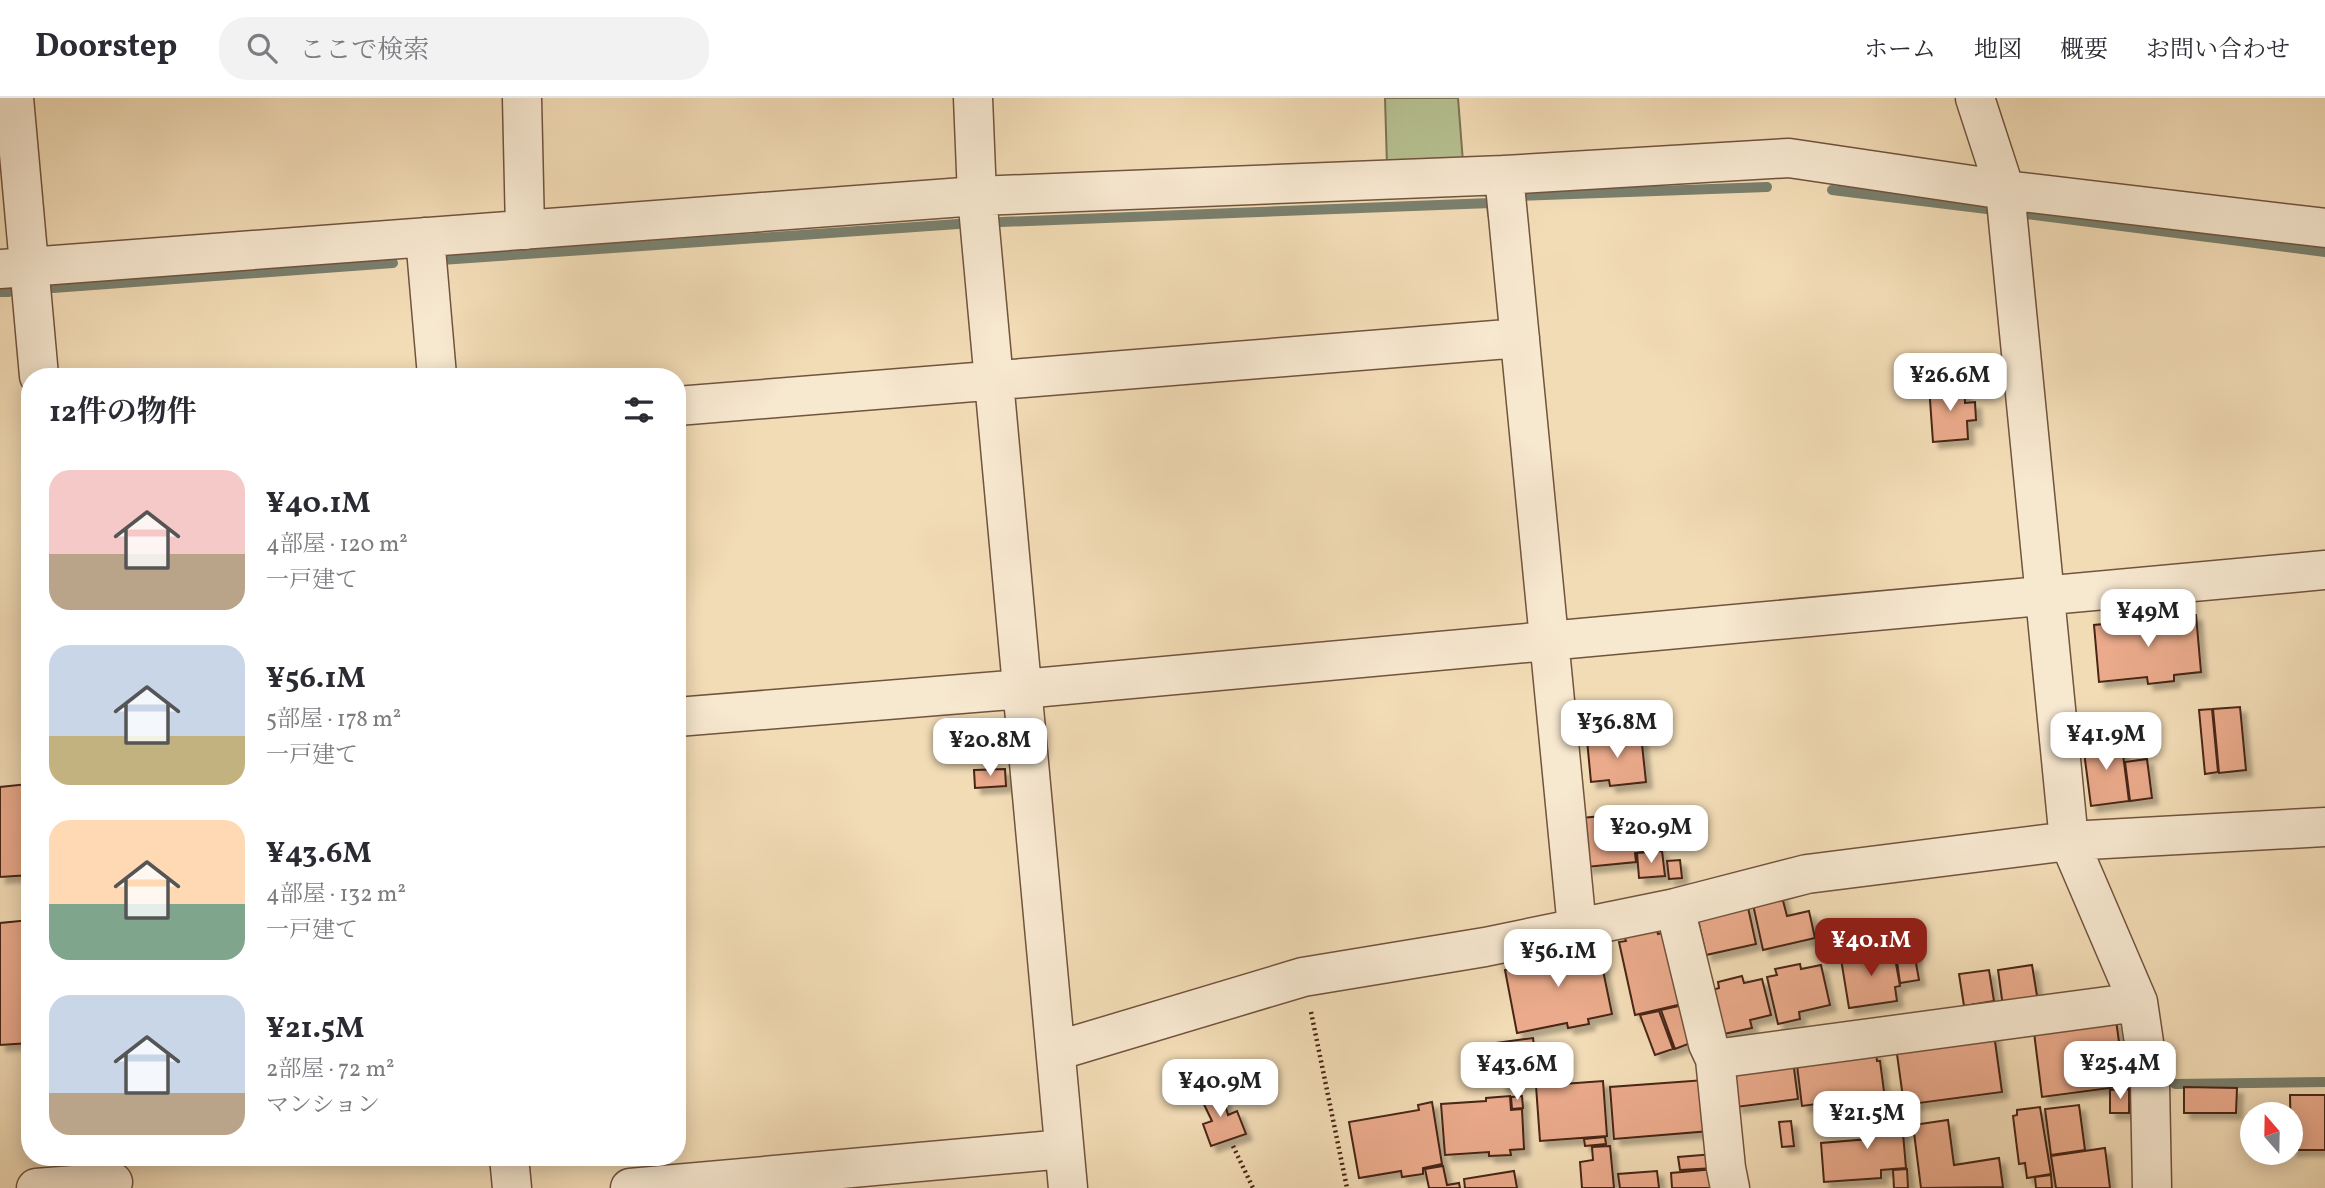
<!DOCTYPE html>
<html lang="ja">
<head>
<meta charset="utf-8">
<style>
  :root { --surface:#fff; --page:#f2f2f3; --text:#2b2b33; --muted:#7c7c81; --line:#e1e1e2; --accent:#8f2418 }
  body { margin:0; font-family:Vollkorn,"Noto Serif JP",serif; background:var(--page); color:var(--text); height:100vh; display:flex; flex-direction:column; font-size:26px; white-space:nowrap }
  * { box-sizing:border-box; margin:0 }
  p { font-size:23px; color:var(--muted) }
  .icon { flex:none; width:38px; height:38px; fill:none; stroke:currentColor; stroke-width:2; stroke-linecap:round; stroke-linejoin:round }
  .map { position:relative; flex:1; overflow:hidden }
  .panel { position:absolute; left:21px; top:270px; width:665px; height:798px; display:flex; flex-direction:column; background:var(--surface); border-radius:28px; box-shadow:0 4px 18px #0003 }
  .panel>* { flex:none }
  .needle { width:46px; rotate:340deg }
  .buttons { position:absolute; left:2240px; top:1004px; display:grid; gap:14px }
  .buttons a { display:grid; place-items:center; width:63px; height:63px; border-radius:50%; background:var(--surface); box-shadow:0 4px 18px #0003; font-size:35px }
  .price { position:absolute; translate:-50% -60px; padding:0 16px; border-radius:14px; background:#fff; color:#222; font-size:23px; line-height:46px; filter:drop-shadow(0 2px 4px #0008) }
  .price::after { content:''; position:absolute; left:50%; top:42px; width:21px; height:16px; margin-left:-10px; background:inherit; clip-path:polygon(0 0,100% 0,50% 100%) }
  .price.selected { background:var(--accent); color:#fff }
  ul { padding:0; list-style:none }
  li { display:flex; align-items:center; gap:21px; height:175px; padding:0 28px }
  li span { display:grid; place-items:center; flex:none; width:196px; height:140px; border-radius:21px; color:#555 }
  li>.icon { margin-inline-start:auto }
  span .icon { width:84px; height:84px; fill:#fffc; stroke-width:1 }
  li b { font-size:30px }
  h2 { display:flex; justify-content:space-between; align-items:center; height:84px; padding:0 28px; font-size:30px }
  header { display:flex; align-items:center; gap:42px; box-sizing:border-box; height:98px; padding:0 35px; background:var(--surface); border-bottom:2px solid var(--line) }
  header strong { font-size:33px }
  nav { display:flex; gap:38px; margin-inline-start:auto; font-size:24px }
  .search { width:490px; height:63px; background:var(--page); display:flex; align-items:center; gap:18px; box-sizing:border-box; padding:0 24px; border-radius:28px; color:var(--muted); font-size:26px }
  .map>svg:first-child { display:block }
</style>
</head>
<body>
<header>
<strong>Doorstep</strong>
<div class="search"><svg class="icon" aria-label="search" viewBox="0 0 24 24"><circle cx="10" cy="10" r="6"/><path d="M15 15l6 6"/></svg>ここで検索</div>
<nav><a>ホーム</a><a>地図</a><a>概要</a><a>お問い合わせ</a></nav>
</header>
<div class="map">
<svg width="2325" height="1090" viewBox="0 0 2325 1090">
  <defs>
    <filter id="shadow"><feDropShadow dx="6" dy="6" stdDeviation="2" flood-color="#0004"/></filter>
  </defs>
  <rect width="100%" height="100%" fill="#f2dcb6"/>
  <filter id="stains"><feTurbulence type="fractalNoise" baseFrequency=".00286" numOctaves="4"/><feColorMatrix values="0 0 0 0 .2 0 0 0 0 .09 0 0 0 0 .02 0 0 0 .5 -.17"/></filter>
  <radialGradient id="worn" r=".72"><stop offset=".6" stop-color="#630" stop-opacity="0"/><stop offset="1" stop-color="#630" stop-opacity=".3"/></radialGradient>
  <path fill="#b6c191" stroke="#7f7353" stroke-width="2" d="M1385 0H1458L1463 64 1387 68Z"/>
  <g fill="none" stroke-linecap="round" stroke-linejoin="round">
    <path stroke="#7a806e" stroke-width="10" d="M1832 92 1987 111
      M1520 98 1767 89
      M2027 116 2325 154
      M1001 124 1491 105 1492 116
      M441 162 958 126
      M53 190 393 165
      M0 194H9
      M2175 986 2325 984"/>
  </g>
  <path fill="#eaaa8b" stroke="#482515" stroke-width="2" filter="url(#shadow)" d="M1964 286 1965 305 1975 304 1976 322 1967 323 1968 341 1933 344 1929 288Z
    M2196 517 2201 574 2174 577V583L2148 586 2147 579 2099 584 2094 527Z
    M2240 609 2246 672 2219 675 2213 611Z
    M2212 611 2218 674 2205 676 2199 612Z
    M1641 637 1646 684 1610 688 1609 682 1591 684 1587 642Z
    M2121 641 2129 703 2091 708 2083 646Z
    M2147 661 2152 700 2130 703 2125 664Z
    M1005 671 1006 688 975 690 974 672Z
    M28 686 30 777 0 779V689Z
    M1632 715 1633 727 1654 725 1657 752 1635 755 1636 764 1586 769 1582 720Z
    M1662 753 1665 778 1639 780 1637 755Z
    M1680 762 1682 780 1669 781 1667 763Z
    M1781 795 1787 818 1809 813 1815 840 1763 852 1752 802Z
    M1747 805 1756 846 1706 857 1697 817Z
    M30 822V945L0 947V825Z
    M1656 830 1658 836 1666 834 1682 906 1635 917 1619 844 1626 843 1624 838Z
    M1578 844 1581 857 1599 853 1612 916 1588 921 1589 926 1568 930 1567 925 1517 935 1505 872 1533 866 1530 854Z
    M1893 849 1900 888 1895 889 1897 903 1849 910 1841 861 1871 856 1870 852Z
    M1914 854 1919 882 1900 885 1896 856Z
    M1800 866 1801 871 1821 867 1830 907 1799 914 1800 921 1778 926 1767 879 1777 877 1775 871Z
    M2032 867 2038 904 2003 909 1998 872Z
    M1989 872 1994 903 1964 908 1959 876Z
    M1742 878 1744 885 1762 881 1771 917 1750 922 1752 930 1719 937 1709 893 1719 890 1718 884Z
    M1683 907 1696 943 1675 951 1661 912Z
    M1659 913 1673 951 1655 957 1640 917Z
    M2116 922 2125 988 2042 999 2034 934Z
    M1994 936 2002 994 1904 1007 1896 949Z
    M1533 940 1539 983 1501 988 1495 945Z
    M1876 954 1877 963H1880L1885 1001 1864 1003 1865 1008 1848 1010 1847 1002 1802 1008 1796 959Z
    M1793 963 1798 1001 1736 1009 1731 972Z
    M1705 982 1710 1033 1614 1041 1610 989Z
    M1603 983 1607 1038 1540 1043 1536 988Z
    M1220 988 1228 1017 1237 1013 1246 1036 1211 1048 1203 1026 1212 1023 1199 996Z
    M2184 989 2237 990 2236 1015H2184Z
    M2129 991V1015H2110V992Z
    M2290 997H2325V1052H2291Z
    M1510 998 1511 1012 1522 1011 1524 1051 1510 1052 1511 1057 1489 1058V1054L1445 1057 1441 1006 1486 1003V1000Z
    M1522 998 1523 1010 1512 1011 1511 999Z
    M1432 1004 1442 1066 1423 1070V1076L1402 1079 1401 1073 1359 1080 1349 1024 1419 1012 1418 1007Z
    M2079 1007 2085 1052 2051 1057 2045 1011Z
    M2040 1009 2051 1076 2027 1080 2025 1065 2019 1066 2013 1018 2017 1017V1012Z
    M1901 1012 1906 1070 1881 1072V1080L1824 1084 1821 1045 1869 1041 1867 1015Z
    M1948 1022 1954 1067 1999 1060 2003 1089 1921 1090 1913 1027Z
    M1791 1023 1794 1048 1782 1049 1779 1024Z
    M1605 1039 1606 1046 1585 1048 1584 1041Z
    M1610 1048 1614 1090H1582L1580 1064 1593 1062 1592 1049Z
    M2105 1050 2110 1090H2056L2051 1058Z
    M1714 1056 1715 1070 1680 1072 1678 1059Z
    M1443 1068 1447 1087 1459 1085 1460 1090H1429L1425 1071Z
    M1715 1071 1717 1090H1672L1671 1075Z
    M1907 1071 1908 1090H1894L1893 1072Z
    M1514 1073 1517 1090H1465L1464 1081Z
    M1657 1073 1659 1090H1620L1618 1076Z
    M2051 1077 2052 1090H2036L2035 1079Z"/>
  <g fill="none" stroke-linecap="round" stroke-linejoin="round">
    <defs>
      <path id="minor" d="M14 0 39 278
        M522 0 525 132
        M973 0 977 98 1068 1090
        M1975 0 2005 92 2069 743 2138 904 2150 985 2152 1090
        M1504 77 1577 830
        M425 139 437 278
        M0 171 977 98 1504 77 1789 60 2005 92 2325 130
        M677 308 1520 240
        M677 619 1022 591 2325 472
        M1675 810 1708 946 1715 961 1726 1070 1730 1090
        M1056 953 1303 879 1485 849 1675 810 1807 776 2069 743 2325 729
        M1715 961 2138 904
        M509 1059 512 1090
        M36 1090 113 1084
        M630 1090 1064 1051"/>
    </defs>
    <use href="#minor" stroke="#72533d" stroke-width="41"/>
    <path stroke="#482515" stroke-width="4.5" stroke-dasharray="2 3.5" stroke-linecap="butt" d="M1311 914 1347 1090
      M1233 1048 1253 1090"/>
    <use href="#minor" stroke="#f7e8d0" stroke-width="38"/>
  </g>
  <rect width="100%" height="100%" filter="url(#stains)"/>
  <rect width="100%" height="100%" fill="url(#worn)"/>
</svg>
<div class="buttons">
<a><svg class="needle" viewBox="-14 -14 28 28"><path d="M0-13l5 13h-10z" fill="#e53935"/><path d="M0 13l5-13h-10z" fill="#7c7c81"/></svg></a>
</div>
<b class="price" style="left:1950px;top:315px">¥26.6M</b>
<b class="price" style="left:2148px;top:551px">¥49M</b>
<b class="price" style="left:1617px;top:662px">¥36.8M</b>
<b class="price" style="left:2106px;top:674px">¥41.9M</b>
<b class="price" style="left:990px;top:680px">¥20.8M</b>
<b class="price" style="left:1651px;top:767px">¥20.9M</b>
<b class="price selected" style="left:1871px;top:880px">¥40.1M</b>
<b class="price" style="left:1558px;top:891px">¥56.1M</b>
<b class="price" style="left:2120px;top:1003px">¥25.4M</b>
<b class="price" style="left:1517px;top:1004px">¥43.6M</b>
<b class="price" style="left:1220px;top:1021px">¥40.9M</b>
<b class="price" style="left:1867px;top:1053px">¥21.5M</b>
<section class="panel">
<h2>12件の物件<svg class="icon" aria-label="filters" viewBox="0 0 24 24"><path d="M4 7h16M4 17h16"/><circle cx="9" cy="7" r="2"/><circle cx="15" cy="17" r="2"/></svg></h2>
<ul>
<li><span style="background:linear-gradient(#f6c9c9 60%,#b9a48a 0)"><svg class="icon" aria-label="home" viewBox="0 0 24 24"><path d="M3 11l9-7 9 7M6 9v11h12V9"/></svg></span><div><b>¥40.1M</b><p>4部屋 · 120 m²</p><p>一戸建て</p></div></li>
<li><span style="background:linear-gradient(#c9d6e8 65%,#c2b280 0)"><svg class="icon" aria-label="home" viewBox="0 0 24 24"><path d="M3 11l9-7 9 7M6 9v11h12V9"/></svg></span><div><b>¥56.1M</b><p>5部屋 · 178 m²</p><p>一戸建て</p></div></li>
<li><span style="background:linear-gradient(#ffd9b3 60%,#7fa58c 0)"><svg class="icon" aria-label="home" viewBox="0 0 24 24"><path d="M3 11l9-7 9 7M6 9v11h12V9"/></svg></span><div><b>¥43.6M</b><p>4部屋 · 132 m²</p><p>一戸建て</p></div></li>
<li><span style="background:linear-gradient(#c9d6e8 70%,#b9a48a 0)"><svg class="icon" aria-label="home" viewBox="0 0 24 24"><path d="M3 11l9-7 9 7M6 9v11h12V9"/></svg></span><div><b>¥21.5M</b><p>2部屋 · 72 m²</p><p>マンション</p></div></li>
</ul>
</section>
</div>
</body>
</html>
